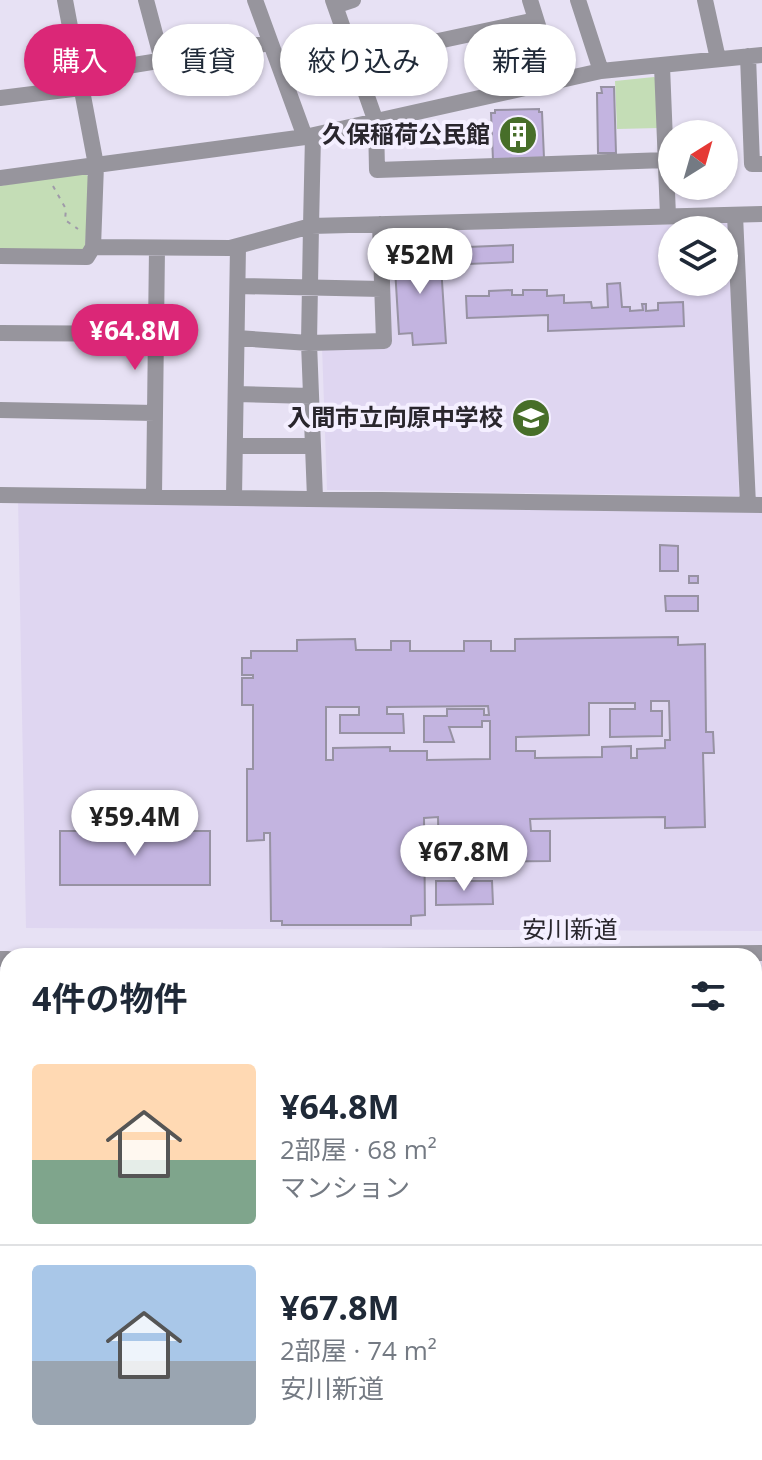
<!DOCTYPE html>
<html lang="ja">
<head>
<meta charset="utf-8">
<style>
  :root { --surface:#fff; --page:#f6f6f7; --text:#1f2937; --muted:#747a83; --line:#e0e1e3; --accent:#db2777 }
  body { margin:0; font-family:"Open Sans","Noto Sans JP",sans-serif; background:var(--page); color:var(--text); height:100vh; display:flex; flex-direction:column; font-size:30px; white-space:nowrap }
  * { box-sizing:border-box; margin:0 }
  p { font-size:26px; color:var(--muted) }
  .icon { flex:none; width:44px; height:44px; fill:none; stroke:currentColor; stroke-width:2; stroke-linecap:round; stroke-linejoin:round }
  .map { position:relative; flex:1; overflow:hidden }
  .side { position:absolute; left:0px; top:948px; width:762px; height:512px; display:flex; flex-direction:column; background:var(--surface); border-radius:24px 24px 0 0; box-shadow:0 2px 6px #0004 }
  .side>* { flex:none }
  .hud { position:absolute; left:24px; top:24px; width:714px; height:72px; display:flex; gap:16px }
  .needle { width:52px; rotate:37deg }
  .tools { position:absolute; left:658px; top:120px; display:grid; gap:16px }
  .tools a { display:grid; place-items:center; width:80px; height:80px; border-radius:50%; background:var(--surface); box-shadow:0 2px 6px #0004; font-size:40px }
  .price { position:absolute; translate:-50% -68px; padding:0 18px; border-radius:28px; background:#fff; color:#222; font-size:26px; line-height:52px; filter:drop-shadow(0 2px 4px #0008) }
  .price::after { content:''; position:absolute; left:50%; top:48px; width:24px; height:18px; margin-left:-12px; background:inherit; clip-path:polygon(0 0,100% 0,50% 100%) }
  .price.current { background:var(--accent); color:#fff }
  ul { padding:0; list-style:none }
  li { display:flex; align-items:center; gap:24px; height:200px; padding:0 32px }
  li+li { border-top:2px solid var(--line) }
  li span { display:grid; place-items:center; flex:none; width:224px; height:160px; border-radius:8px; color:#555 }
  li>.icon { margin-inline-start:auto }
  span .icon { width:96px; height:96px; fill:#fffc; stroke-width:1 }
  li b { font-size:34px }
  h2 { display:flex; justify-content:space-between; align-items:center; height:96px; padding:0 32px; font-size:34px }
  .chip { padding:0 28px; border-radius:36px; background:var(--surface); box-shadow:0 2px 6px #0004; font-size:28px; line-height:72px }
  .chip.current { background:var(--accent); color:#fff }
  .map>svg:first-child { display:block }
</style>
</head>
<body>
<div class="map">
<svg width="762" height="1460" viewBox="0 0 762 1460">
  <rect width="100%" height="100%" fill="#e7e1f4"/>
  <path fill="#dfd6f1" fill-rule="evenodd" d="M731 223 739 496 327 490 322 346 388 344 384 232ZM672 230H724V282H672Z
    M18 498 762 510V931L26 928Z"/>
  <path fill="#c4ddb6" d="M654 77 657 79 659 128 617 129 615 81Z
    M83 172 89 177 85 251 0 250V186Z
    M389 1452H467L464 1460H386Z"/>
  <path fill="#c3b4e0" stroke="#9792a3" stroke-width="2" fill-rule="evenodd" d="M601 87H614L616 153H598L597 93H602Z
    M539 109V112H542L544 158 493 160 491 113H495V110Z
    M513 245V262L468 264V247Z
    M440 250 446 343 413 345 412 333 399 334 394 252Z
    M620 283 622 307H630V311L643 310 642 304H646V311L658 310V303L683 302 684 326 548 331V315L467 318 466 296H489V291L512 290V295H523V290H547V296L564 295V303L591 302 592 308 608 307 607 284Z
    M660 545 678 546V571H660Z
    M689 576H698V583H689Z
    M665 596H698V611H666Z
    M678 637V645L705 644 706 732H713L714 753H703L705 827 665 828V817L530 819 531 831H550V861L439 862 438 817 424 818 425 915 411 916V925H282V921H271L270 833H264V840L247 841V769H253V705H242V678H253V675H242V658H251V651H297V640L355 639 356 650H391V641H410V651H464V641H491V651H515V639ZM651 701H669L670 740H665V748L637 749V758H631V746L602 747V757L535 758V751H516V737L589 735V703H635V709H610V737L662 736V711H651ZM488 706 489 715H484V709H447V716H424V742H454L449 727H482V721H490V759L427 760V751H390V747L333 748V760H326V707H359V715H340V733H404L403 714H387V707Z
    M60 831H210V885H60Z
    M436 881H492L493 904 436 905Z"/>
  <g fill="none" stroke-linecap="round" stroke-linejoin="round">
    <path stroke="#9f9aa9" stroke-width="2" stroke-dasharray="4 6" stroke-linecap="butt" d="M53 186 66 209 65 220 78 229"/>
    <path stroke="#97959d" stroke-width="16" d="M65 0 96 165 305 137 601 71 762 55
      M146 0 162 60
      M255 0 305 137
      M333 0 376 122 377 170 666 160
      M530 0 555 80
      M578 0 601 71
      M705 0 718 59
      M335 6 353 0
      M748 56 752 164H762
      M354 59 536 20
      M662 66 668 216
      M78 74 270 43
      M0 98 81 88
      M313 136 311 226 762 214
      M0 178 96 165 93 247 87 257 0 256
      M735 215 748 505
      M93 247 230 248 311 226 309 343 315 498
      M238 286 382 289
      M0 333 156 334
      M237 338 309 343 384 341 380 224
      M236 394 311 396
      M0 410 155 413
      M235 446H313
      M0 495 762 505
      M154 496 157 248
      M234 497 238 246
      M378 956 762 953
      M0 959H8
      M754 1024 762 1022
      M0 1045 8 1044
      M754 1061 762 1077
      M754 1151 762 1148
      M0 1164 8 1156
      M754 1192 762 1189
      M754 1216 762 1222
      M0 1237 8 1238
      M754 1286 762 1289
      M754 1328 762 1332
      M0 1353 8 1366
      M754 1366 762 1369
      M754 1423 762 1410
      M51 1452 53 1460
      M161 1452 169 1460
      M252 1452 262 1460
      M125 1460 128 1452
      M317 1460 322 1452
      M381 1460 384 1452
      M470 1460 473 1452
      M528 1460 530 1452
      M586 1460 587 1452
      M731 1460 736 1452"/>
  </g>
  <defs>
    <symbol id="building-disc" viewBox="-11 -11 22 22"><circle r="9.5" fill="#476e29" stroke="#f4efff"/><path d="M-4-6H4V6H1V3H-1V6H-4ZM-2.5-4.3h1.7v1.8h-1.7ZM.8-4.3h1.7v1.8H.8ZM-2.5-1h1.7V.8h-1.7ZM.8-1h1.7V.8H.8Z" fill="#fff"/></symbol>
    <symbol id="school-disc" viewBox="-11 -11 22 22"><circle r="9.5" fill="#476e29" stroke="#f4efff"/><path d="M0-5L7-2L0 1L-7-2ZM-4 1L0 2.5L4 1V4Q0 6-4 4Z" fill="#fff"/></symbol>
  </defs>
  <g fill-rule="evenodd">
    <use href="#building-disc" x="496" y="113" width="44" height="44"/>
    <use href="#school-disc" x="509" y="396" width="44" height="44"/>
  </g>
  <g text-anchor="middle" stroke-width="8" stroke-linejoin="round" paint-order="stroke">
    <g font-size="24" font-weight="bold" fill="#29262d" stroke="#f4efff" text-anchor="end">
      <text x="490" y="143">久保稲荷公民館</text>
      <text x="503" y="426">入間市立向原中学校</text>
    </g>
    <g font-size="24" fill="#29262d" stroke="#f4efff">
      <text x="570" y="938">安川新道</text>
    </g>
  </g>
</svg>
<div class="tools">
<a><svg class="needle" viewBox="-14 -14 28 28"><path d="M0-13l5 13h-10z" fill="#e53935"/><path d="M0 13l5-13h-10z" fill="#747a83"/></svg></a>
<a><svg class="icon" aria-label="layers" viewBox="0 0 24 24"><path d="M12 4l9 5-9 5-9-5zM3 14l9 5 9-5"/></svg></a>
</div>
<b class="price" style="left:420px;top:296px">¥52M</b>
<b class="price current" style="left:135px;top:372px">¥64.8M</b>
<b class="price" style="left:135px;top:858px">¥59.4M</b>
<b class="price" style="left:464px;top:893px">¥67.8M</b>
<div class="hud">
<a class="chip current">購入</a>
<a class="chip">賃貸</a>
<a class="chip">絞り込み</a>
<a class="chip">新着</a>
</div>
<section class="side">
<h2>4件の物件<svg class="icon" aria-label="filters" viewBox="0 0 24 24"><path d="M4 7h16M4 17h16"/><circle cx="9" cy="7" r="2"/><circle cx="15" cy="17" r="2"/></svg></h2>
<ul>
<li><span style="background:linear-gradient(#ffd9b3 60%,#7fa58c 0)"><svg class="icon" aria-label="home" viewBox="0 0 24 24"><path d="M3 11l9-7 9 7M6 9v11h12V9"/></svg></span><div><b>¥64.8M</b><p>2部屋 · 68 m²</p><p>マンション</p></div></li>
<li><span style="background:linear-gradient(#a9c7e8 60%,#9aa5b1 0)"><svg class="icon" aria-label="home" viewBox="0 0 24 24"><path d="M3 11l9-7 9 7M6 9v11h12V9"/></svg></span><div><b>¥67.8M</b><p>2部屋 · 74 m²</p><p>安川新道</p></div></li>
</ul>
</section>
</div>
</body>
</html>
